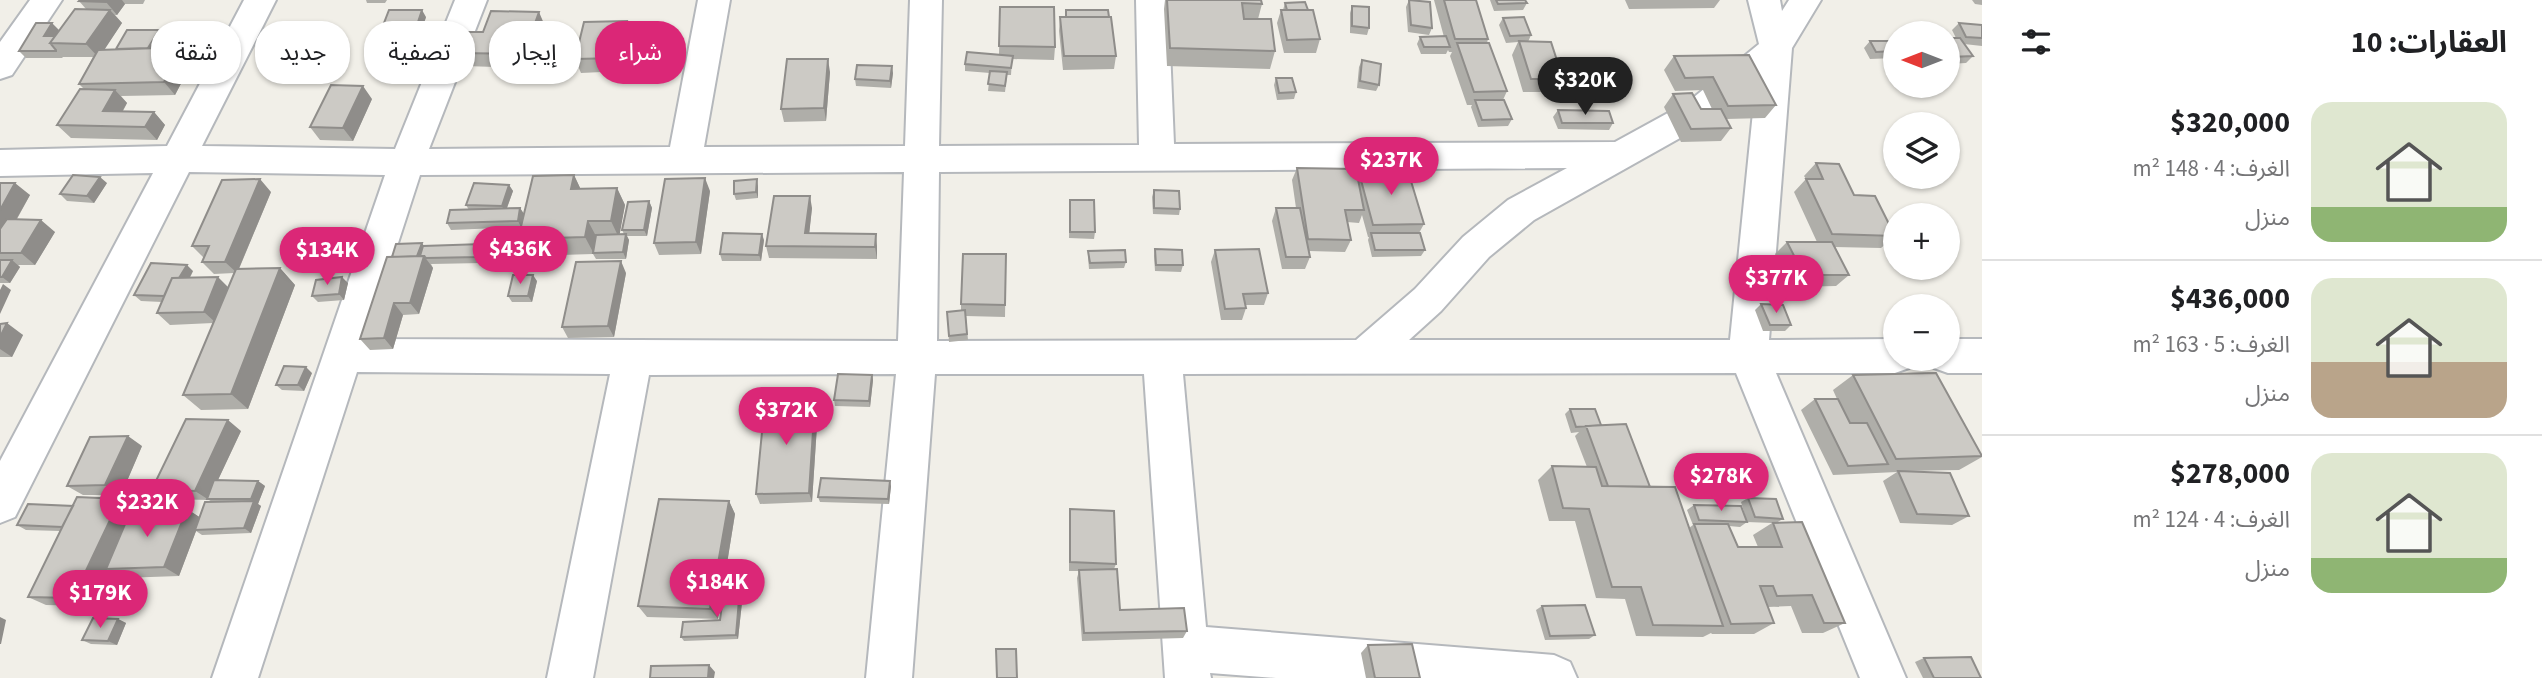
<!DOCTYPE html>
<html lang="ar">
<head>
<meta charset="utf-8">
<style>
  :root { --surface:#fff; --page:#f6f6f6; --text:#202124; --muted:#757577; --line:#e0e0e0; --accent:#db2777 }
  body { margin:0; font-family:"Source Sans 3","Noto Sans Arabic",sans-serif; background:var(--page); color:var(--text); direction:rtl; height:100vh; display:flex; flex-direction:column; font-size:26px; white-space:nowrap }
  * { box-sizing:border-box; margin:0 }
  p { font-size:23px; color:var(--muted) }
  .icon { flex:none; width:38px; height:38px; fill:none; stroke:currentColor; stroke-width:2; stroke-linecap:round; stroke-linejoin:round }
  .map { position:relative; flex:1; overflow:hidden; direction:ltr }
  .side { display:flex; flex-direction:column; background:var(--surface); width:560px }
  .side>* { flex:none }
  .top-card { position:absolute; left:21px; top:21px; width:665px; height:63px; direction:rtl; display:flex; gap:14px }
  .needle { width:46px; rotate:270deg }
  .tools { position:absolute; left:1883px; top:21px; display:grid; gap:14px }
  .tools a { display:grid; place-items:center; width:77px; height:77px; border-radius:50%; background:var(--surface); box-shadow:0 2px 5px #0004; font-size:35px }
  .price { position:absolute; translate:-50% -60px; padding:0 16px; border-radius:24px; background:var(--accent); color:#fff; font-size:23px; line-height:46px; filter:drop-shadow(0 2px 4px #0008) }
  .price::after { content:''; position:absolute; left:50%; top:42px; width:21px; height:16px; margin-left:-10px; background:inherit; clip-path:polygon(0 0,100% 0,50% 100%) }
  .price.current { background:#222; color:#fff }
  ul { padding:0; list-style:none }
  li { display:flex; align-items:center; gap:21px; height:175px; padding:0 35px }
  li+li { border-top:2px solid var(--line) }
  li span { display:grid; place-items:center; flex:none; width:196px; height:140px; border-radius:21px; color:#555 }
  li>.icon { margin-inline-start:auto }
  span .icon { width:84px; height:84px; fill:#fffc; stroke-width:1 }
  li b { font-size:30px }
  h2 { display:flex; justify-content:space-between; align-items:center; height:84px; padding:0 35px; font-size:30px }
  .tag { padding:0 24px; border-radius:28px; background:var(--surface); box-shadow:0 2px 5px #0004; font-size:24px; line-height:63px }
  .tag.current { background:var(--accent); color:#fff }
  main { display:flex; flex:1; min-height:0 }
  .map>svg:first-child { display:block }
</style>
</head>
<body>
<main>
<section class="side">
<h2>العقارات: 10<svg class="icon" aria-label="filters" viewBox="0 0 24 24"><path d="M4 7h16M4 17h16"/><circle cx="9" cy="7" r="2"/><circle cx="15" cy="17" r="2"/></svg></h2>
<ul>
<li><span style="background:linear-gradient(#dfe7d0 75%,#8fb573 0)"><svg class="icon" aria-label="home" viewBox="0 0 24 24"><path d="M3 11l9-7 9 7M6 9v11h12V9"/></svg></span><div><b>$320,000</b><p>الغرف: 4 · 148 m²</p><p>منزل</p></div></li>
<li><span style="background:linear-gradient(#dfe7d0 60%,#b9a48a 0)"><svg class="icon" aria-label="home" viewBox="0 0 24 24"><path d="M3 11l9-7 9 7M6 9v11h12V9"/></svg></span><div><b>$436,000</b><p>الغرف: 5 · 163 m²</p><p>منزل</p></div></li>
<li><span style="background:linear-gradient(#dfe7d0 75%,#8fb573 0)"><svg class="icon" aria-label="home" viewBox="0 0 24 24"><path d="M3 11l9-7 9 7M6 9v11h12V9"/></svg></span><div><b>$278,000</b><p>الغرف: 4 · 124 m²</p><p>منزل</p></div></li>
</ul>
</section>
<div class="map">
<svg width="1982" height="678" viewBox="0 0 1982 678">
  <rect width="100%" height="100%" fill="#f1efe8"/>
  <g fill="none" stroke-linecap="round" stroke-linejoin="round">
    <defs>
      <path id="minor" d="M30 0H62L12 75 0 79V42Z
        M244 0H276L202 146 395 149 455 0H487L429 149 670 147 698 0H730L704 147 905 146 910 0H942L939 146 1139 145 1136 0H1168L1174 144 1615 142 1688 102 1759 44 1748 0H1780L1782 11 1789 0H1821L1792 48 1769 340 1895 339V359H1913L1909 368 1895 373H1776L1906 678H1860L1736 373 1183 374 1206 627 1554 655 1570 662 1577 678H1276L1210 673 1211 678H1165L1144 374H935L912 678H866L896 374 649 375 593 678H547L610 374 357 372 258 678H212L385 175 189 172 15 517 0 523V461L153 173 0 176V150L167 146ZM1756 82 1730 340H1409L1441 311 1489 257 1534 220 1712 120ZM1567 168 1508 200 1463 237 1415 289 1356 340 937 341 939 172ZM904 172 898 341 367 339 420 175Z
        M1948 339H1982V373H1948L1934 368 1930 359H1948Z"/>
    </defs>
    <use href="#minor" stroke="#b5b8bc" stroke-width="4"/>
    <use href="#minor" fill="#fff" fill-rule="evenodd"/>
  </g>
  <path fill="#afaea9" d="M80 0H145L143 4H125L117 15H115L122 23 104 49H116L165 37 158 48 168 59H176L187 72 175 95 121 96 127 103 123 111 154 112 165 125 157 140 71 138 57 125 84 89 79 84 93 57H63L62 58H26L19 51 59 30 55 36 86 9 79 1Z
    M366 0H387L385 3H367Z
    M1165 0H1261L1262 4 1258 19 1275 51 1270 69 1167 66 1164 9Z
    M1409 0 1432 28 1429 35 1408 32 1406 7Z
    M1434 0H1476L1488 39 1487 43 1507 91 1503 100 1512 119 1508 126 1478 127 1471 107 1472 105H1467L1450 56 1452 52H1449L1448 50 1446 54H1421L1417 44 1420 37H1444Z
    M1490 0H1525L1527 3 1523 10 1494 11Z
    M1625 0H1720L1714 8 1629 9Z
    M1972 0H1982V5L1975 4Z
    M1285 3 1308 10 1320 39 1316 53H1284L1277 23 1281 10H1283Z
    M1352 6 1369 28 1367 35 1350 33V13Z
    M1000 7 1055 47 1054 60 1012 59 1011 75H1007L1005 92 988 91 990 73 965 71V64L999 55Z
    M1066 10 1116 56 1114 69 1063 70 1059 31 1060 17H1065Z
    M426 17 422 29 388 30 384 23Z
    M1503 18 1531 35 1528 42 1563 79 1556 92H1523L1512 55 1518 42 1506 43 1499 25Z
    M627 21 631 34 623 71 581 73 575 59Z
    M1959 23 1982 25V46L1964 44 1973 56 1966 63 1948 64V38H1956L1952 30Z
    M545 26 530 68 465 66 458 53Z
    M1870 41H1895V58L1870 59 1864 48Z
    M1674 56 1776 105 1765 118 1726 119 1731 128 1721 141 1681 142 1664 107 1673 94 1701 109H1712L1703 90 1675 91 1664 70Z
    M426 59 421 73 388 74 384 67Z
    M1362 60 1379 85 1376 91 1357 88 1359 67Z
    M830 72 826 121 784 122 781 109Z
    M893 73 891 88 856 86 855 79Z
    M1276 78 1296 92 1294 99 1277 100 1274 85Z
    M372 99 353 141 320 140 310 127Z
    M1558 110 1613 123 1609 130 1558 129 1553 117Z
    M1816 163 1854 195 1895 236 1881 248 1835 247 1849 275 1836 286 1792 287 1775 254 1787 242H1817L1794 192 1806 179 1804 176Z
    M1297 168 1357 172 1358 169 1424 224 1419 233 1425 250 1421 256 1372 257 1368 240 1369 237H1368L1362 215 1359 223 1347 222 1351 240 1345 252 1309 251 1310 257 1305 269H1282L1272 221 1276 208H1296L1292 180Z
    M574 175 580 188H617L625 205 619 234H624L622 230 649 201 652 208 647 236H627L629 240 626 259H596L593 254 528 256 518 239 521 227 451 230 447 223 469 210 466 205 509 185 513 191 507 208H520L524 214Z
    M0 183 30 195 17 219 55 232 35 265H18L20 267 10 283H0Z
    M107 183 94 203 67 201 60 194Z
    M758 186V198L736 200 734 194Z
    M1154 190 1180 209 1179 215 1153 214 1152 197Z
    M710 191 701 254 659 255 654 243Z
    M271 192 239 269 280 268 295 285 248 409 201 410 183 395 213 323 170 325 157 313 162 302 141 301 134 295 193 271 190 278 228 287 234 273 214 274 202 262 204 258 192 246Z
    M1070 200 1095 232 1094 239 1069 238Z
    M812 208 809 233 877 246V259L769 258 766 246Z
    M764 240 761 261H722L720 254Z
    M482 244 486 251 482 263 431 264 433 268 419 314 403 315 393 349 370 350 360 339 392 257 424 246Z
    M1155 249 1183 265 1181 272 1155 271 1154 256Z
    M1215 250 1268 293 1264 305H1245L1246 308 1242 320H1221L1211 262Z
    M1088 251 1126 262 1124 268 1089 269 1088 257Z
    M1006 254 1005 317 966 316 968 340 949 342 947 312 961 311V304Z
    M626 273 614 337 568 338 562 327Z
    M537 281 532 302H512L508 296Z
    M348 283 344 300 318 302 312 296Z
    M1761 304 1791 325 1785 331H1763L1755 310Z
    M0 324 23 335 12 357H0Z
    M312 373 304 391 282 390 276 385Z
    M872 375 873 380 870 407 835 406 834 400Z
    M1853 375 1982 457 1959 470 1906 471 1969 516 1952 525 1900 523 1883 481 1897 472 1833 475 1801 410 1815 399H1837L1833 390Z
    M1570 409 1601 425 1650 487 1689 528 1693 525 1687 510 1694 505 1747 522 1740 527 1729 526 1738 547H1758L1753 535 1772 523 1747 522 1741 502 1748 498 1783 519 1776 523 1845 623 1823 633H1802L1791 606 1768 607 1774 623 1754 634H1712L1711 633 1703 637 1636 636 1625 599 1596 598 1575 521H1549L1538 480 1552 466 1587 467 1575 436 1579 432 1571 433 1565 414Z
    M818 410 812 502 760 504 756 494Z
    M241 431 218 480 258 481 265 486 258 504 261 506 251 533 202 535 196 531 179 576 122 578 107 569 90 606 46 605 28 597 60 531 26 530 17 525 135 508 134 510 187 509 199 517 212 502 209 500 167 499 152 489Z
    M142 446 121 495H83L67 486Z
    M891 486 889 504 820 502 818 497Z
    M729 501 735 514 718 619 647 617 638 606Z
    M1070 509 1116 564 1114 569 1120 610 1187 631 1183 638 1082 641 1077 578 1079 571H1069V518Z
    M740 588 743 593 738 639 684 641 681 637 720 620Z
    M1542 606 1595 635 1589 639 1545 640 1536 610Z
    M118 619 126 623 117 645 91 644 82 640Z
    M1368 645 1420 678H1366L1361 653Z
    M1924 658 1981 678H1923L1915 662Z"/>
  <path fill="#8f8d8a" d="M107 0H122L125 4 117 15 106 2Z
    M110 10 122 23 99 58 86 44Z
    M422 10 426 17 422 29 418 22Z
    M539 12 545 26 530 68 524 54Z
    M627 21 631 34 623 71 618 58Z
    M52 23 59 30 51 43 44 36Z
    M159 30 165 37 153 58 147 51Z
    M159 48 170 61 153 59Z
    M422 52 426 59 421 73 417 66Z
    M176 59 187 72 175 95 164 82Z
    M828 59 830 72 826 121 824 108Z
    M892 66 893 73 891 88 890 81Z
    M363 86 372 99 353 141 343 128Z
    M115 90 127 103 115 124 103 111Z
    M154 112 165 125 157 140 145 127Z
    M574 175 582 192 571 189Z
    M100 177 107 183 94 203 87 196Z
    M705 178 710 191 701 254 696 242Z
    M260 179 271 192 237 273 225 262Z
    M757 179 758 186V198L756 192Z
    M15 183 30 195 8 234 0 227V210Z
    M509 185 513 191 505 213 502 206Z
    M617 188 625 205 619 238 611 221Z
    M810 196 812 208 808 245 805 233Z
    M649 201 652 208 647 236 644 230Z
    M520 208 524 214 521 227 518 221Z
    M41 220 55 232 35 265 21 253Z
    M588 221 597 238 594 254 585 237Z
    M626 234 629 240 626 259 623 252Z
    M762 234 764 240 761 261 759 255Z
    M876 234 877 246V259L875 247Z
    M422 243 426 249 423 258 416 259Z
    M482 244 486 251 482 263 478 257Z
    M424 256 433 268 419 314 410 303Z
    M12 260 20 267 10 283 2 277Z
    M621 261 626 273 614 337 608 326Z
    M187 265 193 271 176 302 169 296Z
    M280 268 295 285 248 409 231 394Z
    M533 275 537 281 532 302 528 296Z
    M218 277 230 289 216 323 204 312Z
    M342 277 348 283 344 300 339 294Z
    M3 284 11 290 0 314V290Z
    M394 303 403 315 393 349 384 338Z
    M7 323 23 335 12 357 0 349V337Z
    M306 367 312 373 304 391 298 385Z
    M872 375 873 380 870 407 869 401Z
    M815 400 818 410 812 502 809 493Z
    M228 420 241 431 209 499H207L209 500 195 491Z
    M128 436 142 446 121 495 105 485Z
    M258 481 265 486 258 504 261 506 251 533 244 528 254 501 251 499Z
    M890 481 891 486 889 504 888 499Z
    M120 499 135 508 90 606 73 598Z
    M729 501 735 514 718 619 710 609Z
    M187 509 201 518 179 576 164 567Z
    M740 588 743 593 738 639 736 635Z
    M0 617 6 620 1 644H0Z
    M118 619 126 623 117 645 108 641Z
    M709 665 715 672 714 678H708Z"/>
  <path fill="#cccac5" stroke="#8f8d8a" stroke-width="2" d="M80 0H107L106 2 79 1Z
    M1167 0H1261L1262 4 1242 3 1244 19H1271L1275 51 1170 48Z
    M1409 0 1430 2 1432 28 1411 25Z
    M1444 0H1476L1488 39H1455Z
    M1496 0H1525L1527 3 1498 4Z
    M1305 2 1308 10H1287L1285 3Z
    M1352 6 1369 7V28L1352 26Z
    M1000 7H1054L1055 47 999 46Z
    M75 9 110 10 86 44 50 43Z
    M389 10H422L418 22 384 23Z
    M1066 10H1108L1109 17H1066Z
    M1281 10H1313L1320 39 1287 40Z
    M491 11 539 12 524 54 458 53 466 32H483Z
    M1060 17H1111L1116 56H1064Z
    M1524 17 1531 35 1510 36 1503 18Z
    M627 21 618 58 575 59 584 22Z
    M36 23H52L44 36H55L50 43 56 50V51H19Z
    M1959 23 1982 25V38L1966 37Z
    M127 30H159L148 48 116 49Z
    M1446 36 1450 47H1424L1420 37Z
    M1948 38H1960L1973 56 1950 57 1948 54Z
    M1519 41 1551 42 1563 79H1531Z
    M1870 41H1895V51L1876 52Z
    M1457 43H1489L1507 91 1474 92Z
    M159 48 153 59H176L164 82 79 84 98 50Z
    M422 52 417 66 384 67 389 53Z
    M967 52 1013 56 1011 68 965 64Z
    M1749 55 1776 105 1728 106 1713 77 1685 78 1674 56Z
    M787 59H828L824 108 781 109Z
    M1362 60 1381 64 1379 85 1360 81Z
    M857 65 892 66 890 81 855 79Z
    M990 71 1007 72 1005 86 988 84Z
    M1276 78H1292L1296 92 1279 93Z
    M331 85 363 86 343 128 310 127Z
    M80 89 115 90 103 111 154 112 145 127 57 125Z
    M1692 93 1701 109H1721L1731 128 1691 129 1673 94Z
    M1475 100H1504L1512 119 1482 120Z
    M1558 110 1609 111 1613 123H1562Z
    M1816 163 1839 164 1854 195 1875 196 1895 236 1832 234 1806 179H1823Z
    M1297 168 1356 169 1364 210H1345L1351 240 1308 239Z
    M1407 168 1424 224 1373 225 1358 169Z
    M73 175 100 177 87 196 60 194Z
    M574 175 571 189 617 188 611 221H588L585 237 518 239 533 176Z
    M705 178 696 242 654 243 665 179Z
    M260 179 225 262H202L209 246H192L222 180Z
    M757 179 756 192 734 194V181Z
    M0 183H15L0 210Z
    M474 183 509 185 502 206 466 205Z
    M1154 190 1179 191 1180 209 1154 208Z
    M774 196H810L805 233 876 234 875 247 766 246Z
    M1070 200H1094L1095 232H1070Z
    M649 201 644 230H622L628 202Z
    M520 208 518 221 447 223 450 210Z
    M1276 208H1300L1310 257H1286Z
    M7 219 41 220 21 253H0V229Z
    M723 233 762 234 759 255 720 254Z
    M1371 233H1420L1425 250H1375Z
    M626 234 623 252 593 253 596 235Z
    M1787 242H1832L1849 275H1804Z
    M422 243 417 256 392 257 396 244Z
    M482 244 478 257 426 258 424 256H420L423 246Z
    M1155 249 1182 250 1183 265H1156Z
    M1259 249 1268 293 1243 294 1246 308 1225 309 1215 250Z
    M1125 250 1126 262 1090 263 1088 251Z
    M963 254H1006L1005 305 961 304Z
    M424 256 410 303H394L384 338 360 339 387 257Z
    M0 260H12L2 277H0Z
    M621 261 608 326 562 327 576 262Z
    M151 263 187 265 179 278H172L164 296 134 295Z
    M280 268 231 394 183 395 236 269Z
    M513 275H533L528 296H508Z
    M218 277 204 312 157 313 172 278Z
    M342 277 339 294 312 296 316 280Z
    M1761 304 1783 305 1791 325H1770Z
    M965 310 967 334 949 336 947 312Z
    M7 323 0 337V324Z
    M284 366 306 367 298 385H276Z
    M1936 373 1982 456 1896 459 1853 375Z
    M838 374 872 375 869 401 834 400Z
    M1815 399H1838L1850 423H1867L1888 464 1848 466Z
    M815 400 809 493 756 494 765 401Z
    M1570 409H1595L1601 425 1576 427Z
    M186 419 228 420 195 491 152 489Z
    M1626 424 1650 487 1608 486 1586 426Z
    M128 436 105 485 67 486 90 437Z
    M1552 466 1596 467 1602 486 1675 487 1723 626 1653 625 1641 587H1612L1589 509 1563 508Z
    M1898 471 1950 473 1969 516 1917 514Z
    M821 478 890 481 888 499 818 497Z
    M214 480 258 481 251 499H207Z
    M77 497 120 499 73 598 28 597Z
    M1748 498 1776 499 1783 519 1755 517Z
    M659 499 729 501 710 609 638 606Z
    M254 501 244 528 195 530 205 502Z
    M28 504 73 506 62 527 17 525Z
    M1694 505 1741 506 1747 522 1699 520Z
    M187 509 164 567 106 569 131 510Z
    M1070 509 1114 511 1116 564 1070 562Z
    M1802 522 1845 623H1824L1812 595 1777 596 1773 586H1760L1774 623 1731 624 1694 524H1728L1738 547H1782L1773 523Z
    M1117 569 1120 610 1184 608 1187 631 1084 633 1079 570Z
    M740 588 736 635 681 637 683 622 720 620 724 589Z
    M1585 605 1595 635 1550 636 1542 606Z
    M93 618 118 619 108 641 82 640Z
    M1412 644 1420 678H1375L1368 645Z
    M996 649H1016L1017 678H997Z
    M1971 657 1981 678H1934L1924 658Z
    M709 665 708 678H650L651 666Z"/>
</svg>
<div class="tools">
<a><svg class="needle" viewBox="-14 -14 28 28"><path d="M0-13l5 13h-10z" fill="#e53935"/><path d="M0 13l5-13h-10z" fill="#757577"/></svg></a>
<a><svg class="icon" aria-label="layers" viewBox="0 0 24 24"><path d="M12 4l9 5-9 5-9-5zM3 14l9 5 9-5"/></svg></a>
<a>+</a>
<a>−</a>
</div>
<b class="price current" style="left:1585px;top:117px">$320K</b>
<b class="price" style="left:1391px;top:197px">$237K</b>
<b class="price" style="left:520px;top:286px">$436K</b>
<b class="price" style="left:327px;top:287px">$134K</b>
<b class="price" style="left:1776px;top:315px">$377K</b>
<b class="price" style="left:786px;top:447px">$372K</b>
<b class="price" style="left:1721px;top:513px">$278K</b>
<b class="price" style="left:147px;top:539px">$232K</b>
<b class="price" style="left:717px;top:619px">$184K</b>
<b class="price" style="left:100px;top:630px">$179K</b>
<div class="top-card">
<a class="tag current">شراء</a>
<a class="tag">إيجار</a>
<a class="tag">تصفية</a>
<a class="tag">جديد</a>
<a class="tag">شقة</a>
</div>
</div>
</main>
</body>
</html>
